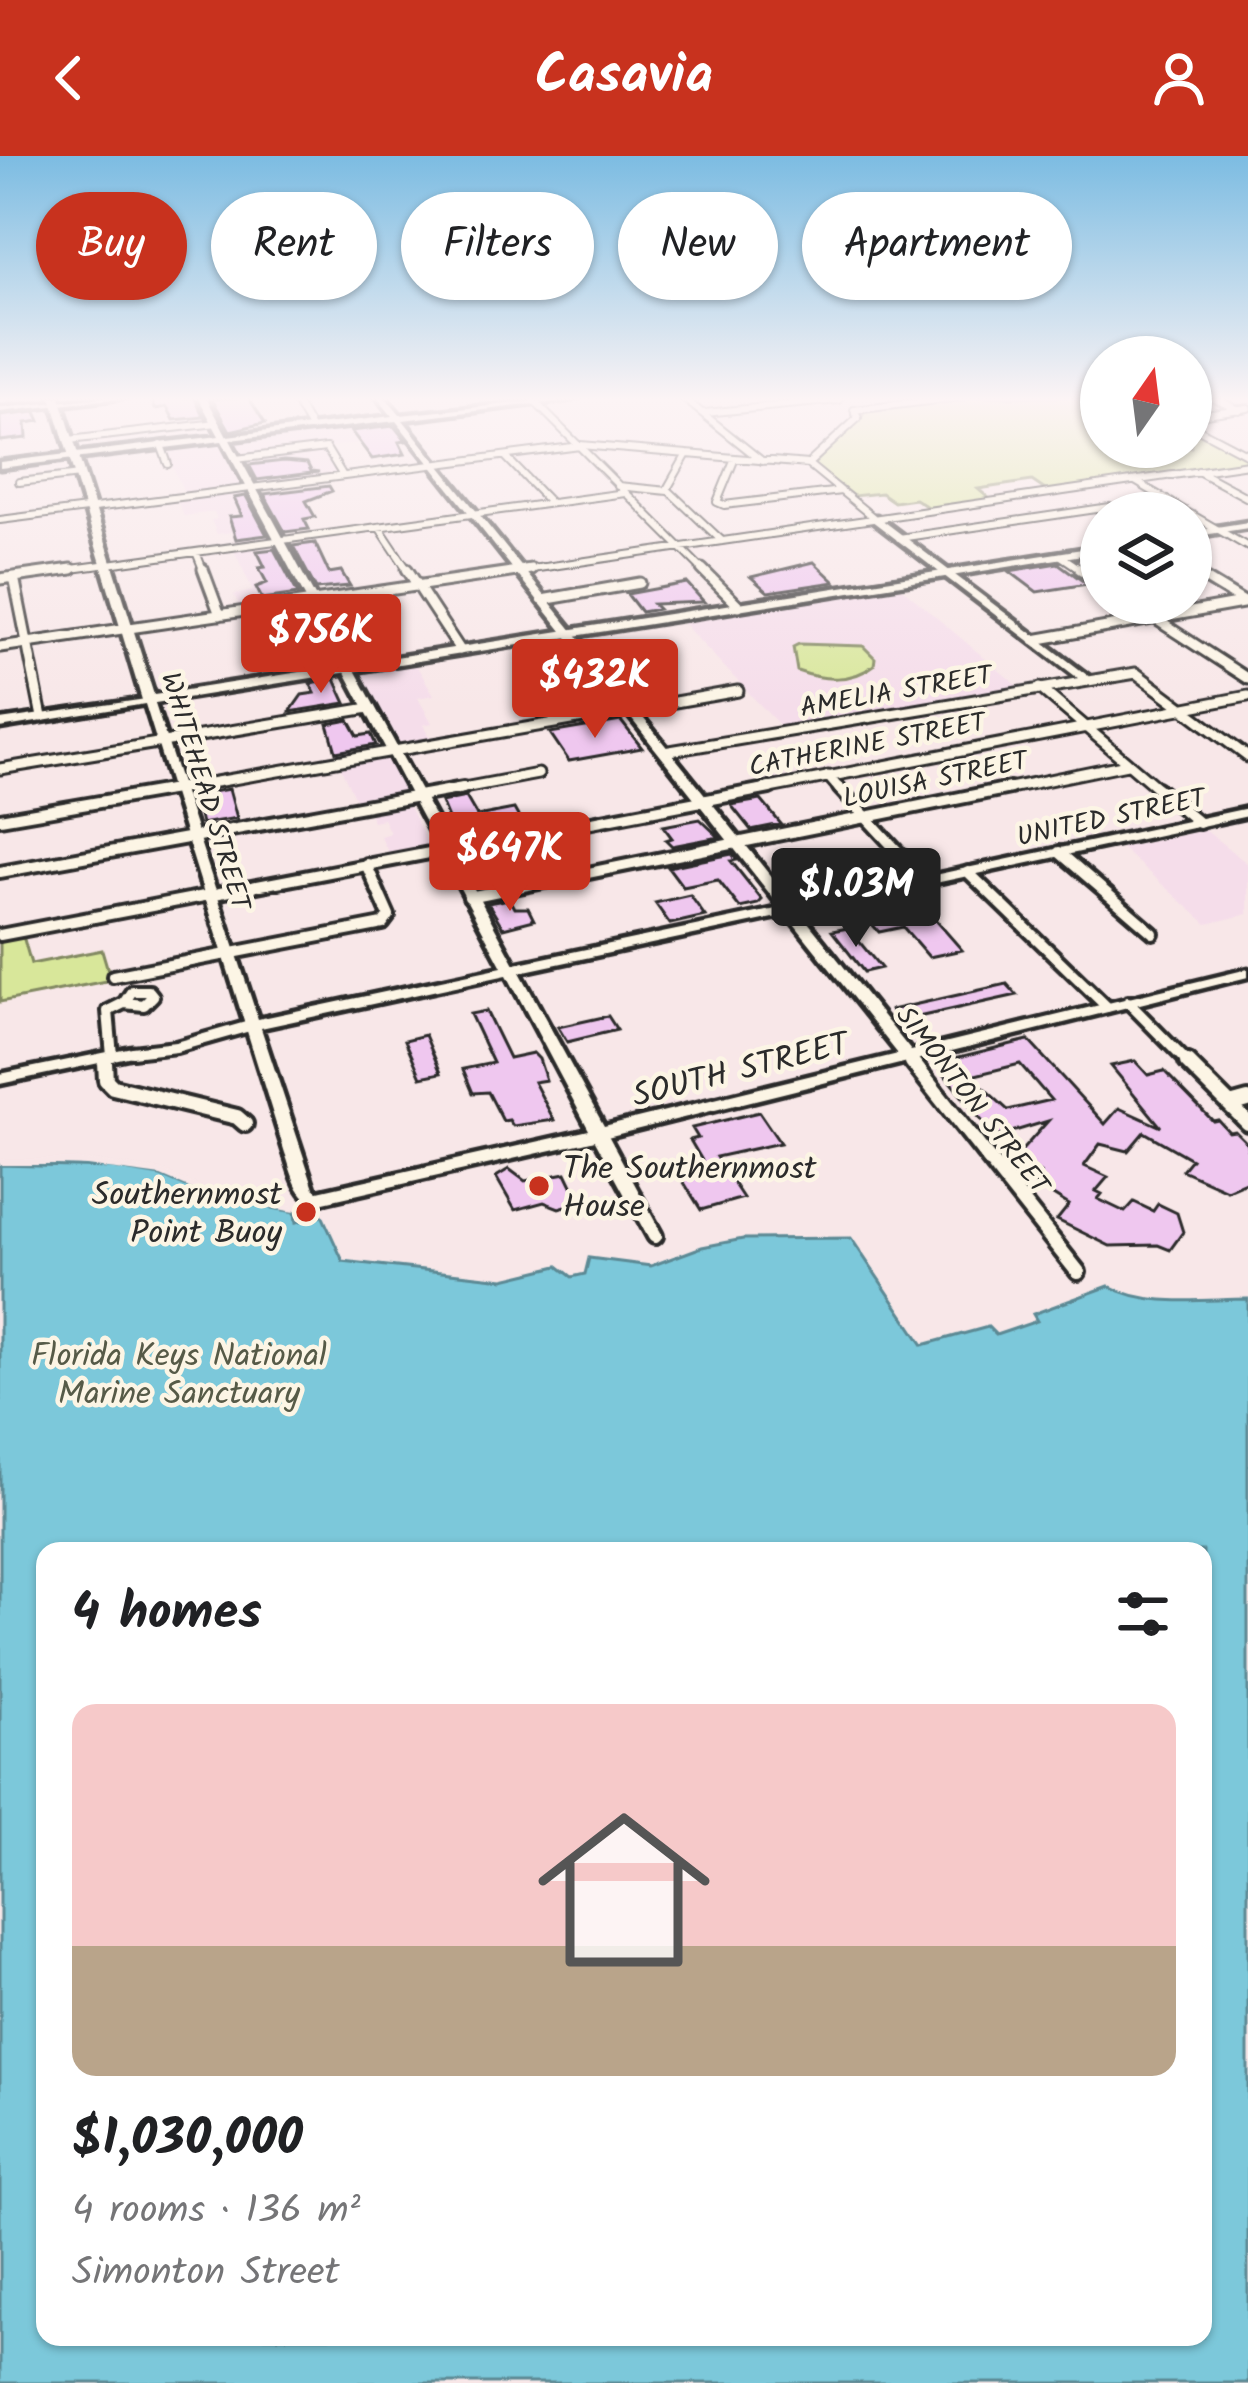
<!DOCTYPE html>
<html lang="en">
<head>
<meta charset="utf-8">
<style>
  :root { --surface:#fff; --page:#f2f2f2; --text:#202124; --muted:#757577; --line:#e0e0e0; --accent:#c8321e }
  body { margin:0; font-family:Kalam,sans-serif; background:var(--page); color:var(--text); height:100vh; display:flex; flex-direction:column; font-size:45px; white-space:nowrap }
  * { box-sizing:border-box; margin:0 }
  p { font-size:39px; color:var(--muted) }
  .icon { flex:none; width:66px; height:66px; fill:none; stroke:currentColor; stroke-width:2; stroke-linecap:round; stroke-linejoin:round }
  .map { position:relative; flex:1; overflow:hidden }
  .drawer { position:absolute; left:36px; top:1386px; width:1176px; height:804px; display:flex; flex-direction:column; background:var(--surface); border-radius:24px; box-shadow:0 3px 9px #0004 }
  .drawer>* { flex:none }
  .hud { position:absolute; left:36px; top:36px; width:1176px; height:108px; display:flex; gap:24px }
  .needle { width:78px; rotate:14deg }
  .controls { position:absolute; left:1080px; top:180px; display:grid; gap:24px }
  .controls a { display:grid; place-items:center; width:132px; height:132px; border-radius:50%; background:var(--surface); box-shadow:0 3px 9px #0004; font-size:60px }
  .price { position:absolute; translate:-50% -102px; padding:0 27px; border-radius:12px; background:var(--accent); color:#fff; font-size:39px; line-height:78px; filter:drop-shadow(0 3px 6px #0008) }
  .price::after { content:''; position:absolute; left:50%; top:72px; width:36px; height:27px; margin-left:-18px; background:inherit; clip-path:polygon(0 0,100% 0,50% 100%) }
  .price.current { background:#222; color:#fff }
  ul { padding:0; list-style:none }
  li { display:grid; align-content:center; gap:24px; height:636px; padding:0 36px }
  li+li { border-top:3px solid var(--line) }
  li span { display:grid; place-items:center; height:372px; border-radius:24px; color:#555 }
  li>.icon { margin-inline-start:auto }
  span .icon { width:216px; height:216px; fill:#fffc; stroke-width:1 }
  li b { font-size:51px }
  h2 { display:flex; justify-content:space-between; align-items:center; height:144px; padding:0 36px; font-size:51px }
  .chip { padding:0 42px; border-radius:54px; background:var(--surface); box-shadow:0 3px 9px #0004; font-size:42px; line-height:108px }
  .chip.current { background:var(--accent); color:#fff }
  header { display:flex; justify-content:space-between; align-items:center; height:156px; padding:0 36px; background:var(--accent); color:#fff; font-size:54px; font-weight:800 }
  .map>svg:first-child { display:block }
</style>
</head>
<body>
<header><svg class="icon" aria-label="back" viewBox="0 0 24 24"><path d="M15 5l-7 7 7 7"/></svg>Casavia<svg class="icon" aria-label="person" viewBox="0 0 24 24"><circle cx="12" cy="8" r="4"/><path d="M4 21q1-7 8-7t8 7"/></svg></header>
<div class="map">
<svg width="1248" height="2227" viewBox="0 0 1248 2227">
  <rect width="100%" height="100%" fill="#f8e7e8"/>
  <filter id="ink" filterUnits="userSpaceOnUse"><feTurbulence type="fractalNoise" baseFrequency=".00833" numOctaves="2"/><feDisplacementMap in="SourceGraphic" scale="24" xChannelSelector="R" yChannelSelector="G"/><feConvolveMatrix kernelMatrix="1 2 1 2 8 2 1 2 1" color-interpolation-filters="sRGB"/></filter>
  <g filter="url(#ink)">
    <path fill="#f5ddea" d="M352 268 366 286 324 292 341 319 256 330 230 283Z
      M221 284 247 330 185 338 163 291Z
      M249 334 276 383 237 389 231 376 217 378 211 364 217 363 214 356 184 360 176 343Z
      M275 386 306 444 241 453 234 439 253 435 233 392Z
      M899 430 1019 531 782 572 681 465Z
      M364 439 401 501 353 509 319 445Z
      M308 447 341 511 304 517 299 507 307 505 301 493 288 495 284 487H278L262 454Z
      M413 504 434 539 418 542 432 567 423 569 432 584 399 590 357 513Z
      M385 598 407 640 358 649 338 606Z
      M406 645 429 690 390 699 380 680 390 677 383 663 373 665 367 653Z
      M1205 674 1248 708V758L1207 768 1121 692Z"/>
    <path fill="#d8e79a" stroke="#828962" stroke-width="3" d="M971 241H1101V291H1191V272L1248 302V306L1048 336 1032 325 978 333 991 344 929 352 915 343 894 346 881 337 853 340 813 309 863 259 860 255Z
      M799 488 863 490 875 502 874 509C852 527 822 524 797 515L793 491Z
      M23 780 31 808 102 794 111 824 0 846V784Z"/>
    <path fill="#7bc8da" stroke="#5b8994" stroke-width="3" fill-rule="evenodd" d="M0 1009 111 1012 161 1020 210 1041 295 1056 296 1066 322 1059 343 1105 504 1123 558 1110 572 1121 585 1118 589 1102 651 1110 702 1091 743 1083 851 1082 923 1189 988 1171 996 1179 1037 1165 1033 1158 1109 1130C1149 1152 1204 1143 1248 1143V2227H0ZM45 1395H1203V2181H45Z"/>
    <path fill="#f8e7e8" d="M0 1003H79L162 1014 211 1035 293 1049 295 1056 210 1041 161 1020 79 1009H0Z"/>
    <path fill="#efc7ef" stroke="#2b2b2b" stroke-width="3" fill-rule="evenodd" d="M150 241H194L204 261 174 264 167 251 155 253Z
      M248 241 265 267 230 275 212 243Z
      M36 256 40 265 26 267 27 282 0 285V260Z
      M394 270 406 285 399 286 405 298 372 303 351 275Z
      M284 305 307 307 311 315 319 316 257 324 249 309Z
      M329 330 332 335 306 345 315 361 304 363 309 373 285 376 264 338Z
      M246 340 267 379 236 383 229 361 242 360 234 342Z
      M315 387 329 417 341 415 350 430 316 433 293 390Z
      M274 393 298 438 262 443 256 431 267 427 259 412 265 411 257 395Z
      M814 406 835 426 768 436 751 421Z
      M1058 407 1087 428 1037 436 1009 415Z
      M687 427 704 446 653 448 658 453 641 456 627 438Z
      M368 470 386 498 354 503 344 474Z
      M335 523 346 547 290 556 302 539 315 537 310 527Z
      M349 564 358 580 371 578 376 589 336 596 328 568Z
      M621 565 642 592 569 605 550 577Z
      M229 633 237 662 201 668 194 639Z
      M466 641 477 660 514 653 523 669 456 682 441 646Z
      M761 644 781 668 751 674 731 649Z
      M700 663 719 681 672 690 666 684 672 682 663 670Z
      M732 698 737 704 731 705 762 744 758 748 740 752 718 724 683 731 668 711Z
      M690 739 705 760 670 768 655 747Z
      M509 743 514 752H528L534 764 503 772 488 747Z
      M927 754 962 794 929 801 903 771 879 776 870 766Z
      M848 772 881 812 864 816 832 775Z
      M1007 828 1017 839 900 865 891 854Z
      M486 855 509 902 533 897 539 903 546 924 534 926 554 964 513 970 509 964 503 965 488 936 473 937 463 913 493 907 470 858Z
      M608 860 617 874 567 886 558 871Z
      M425 879 441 917 421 921 405 884Z
      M1028 884 1105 968 1119 952 1161 971 1111 910 1135 905 1148 919 1164 915 1213 965 1218 964 1229 976 1235 975 1248 988V1025L1227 1034 1182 1014 1191 1003 1144 976 1128 995 1100 988 1084 1010 1108 1021 1096 1035 1102 1038 1098 1043 1125 1056 1134 1046 1153 1055 1158 1048 1177 1057 1183 1076 1170 1094 1158 1089 1110 1090 1057 1064 1069 1049 1032 1026 1040 1017 1015 1002 1048 965 995 981 935 907ZM1020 908 1051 944 1008 954 971 920Z
      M759 956 780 987 716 1001 743 1042 701 1054 680 1020 707 1013 690 984 698 982 692 972Z
      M509 1013 525 1025 566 1017 580 1046 559 1052 544 1046 515 1054 496 1021Z"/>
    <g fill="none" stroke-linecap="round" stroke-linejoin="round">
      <defs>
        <path id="street-far3" d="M293 241 311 272
          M530 241 705 416
          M682 241 762 305
          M1211 241 1239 254
          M854 254 962 241
          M704 257 839 244
          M1191 260 1248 252
          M1191 269 1248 299
          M69 284 217 267
          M161 289 168 308
          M580 289 808 308 874 362
          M687 298 667 333 722 385
          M505 300 550 347
          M735 302 717 346 724 349 841 335
          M236 303 326 292 343 320
          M808 308 858 262 854 254
          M1198 315 1248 342
          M1135 325 1189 357
          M19 326 80 319
          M618 330 668 335
          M1191 358 1248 391
          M0 364 580 290
          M379 371 409 416
          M899 382 1110 351
          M196 396 204 416
          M1061 400 1085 416
          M50 416 625 337
          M511 416 1248 308"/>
        <path id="street-far2" d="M203 413 220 459
          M407 413 460 494
          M702 413 739 450
          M1080 413 1101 427
          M1191 414 1244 446
          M14 421 42 561
          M0 423 72 413
          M542 444 640 427
          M1131 447 1248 523
          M1034 484 1248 446
          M0 491 531 413
          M1040 532 1161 635
          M664 596 1136 517 1248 601
          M0 613 369 552
          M828 620 841 635
          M164 635 738 535
          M447 635 538 618
          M754 635 1248 540
          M995 635 1127 608"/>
        <path id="street-far1" d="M839 632 925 725
          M1157 632 1199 667
          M0 663 181 632
          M1059 696 1153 777
          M0 716 463 632
          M968 716 1107 851
          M469 741 1010 632
          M0 779 770 632
          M113 820 383 768 389 760 366 708
          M132 835H149L153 840 144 849 124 847Z
          M1128 846 1190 909
          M132 896 176 891 253 869
          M112 900 108 855 124 847
          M908 901 914 909
          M105 902V909"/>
        <path id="street" d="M105 906 106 924 113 931 237 961 245 968
          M912 906 1078 1116
          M1187 906 1248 967
          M1230 949 1248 944
          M599 977 655 1080"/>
        <path id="secondary" d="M105 241H127L0 256V252Z
          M198 241H206L227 280 392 260 377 241H385L400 259 577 241 573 243 403 264 794 749 1248 652V660L800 756 911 895 1248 813V821L583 987 315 1048C295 1039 292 1016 285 997L145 548 0 572V564L153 542 258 863 502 811 222 285 0 312V306L219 280ZM396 265 781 752 515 808 230 284ZM787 759 898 898 604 970 520 816ZM507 819 589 974 318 1035 314 1032 261 872Z
          M871 360H877L1091 522V526H1083L871 364Z
          M132 891 137 893 140 896 137 899 0 928V918Z"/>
        <path id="primary" d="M51 241H60L154 539 1101 390V396L149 548 142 544Z
          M1248 366V372L1191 381V375Z"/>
      </defs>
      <use href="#street-far3" stroke="#2b2b2b" stroke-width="10"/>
      <use href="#street-far2" stroke="#2b2b2b" stroke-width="15"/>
      <use href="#street-far1" stroke="#2b2b2b" stroke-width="18"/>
      <use href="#street" stroke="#2b2b2b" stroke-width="22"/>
      <use href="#secondary" stroke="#2b2b2b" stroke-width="9"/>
      <use href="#primary" stroke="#2b2b2b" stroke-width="9"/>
      <use href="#street-far3" stroke="#fcf5e5" stroke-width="6"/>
      <use href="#street-far2" stroke="#fcf5e5" stroke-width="9"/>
      <use href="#street-far1" stroke="#fcf5e5" stroke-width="10"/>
      <use href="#street" stroke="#fcf5e5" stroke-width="14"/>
      <use href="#secondary" fill="#fcf5e5" fill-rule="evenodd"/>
      <use href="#primary" fill="#fcf5e5" fill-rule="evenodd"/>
    </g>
  </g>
  <linearGradient id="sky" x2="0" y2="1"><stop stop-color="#7cbce2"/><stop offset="0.44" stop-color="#fcf4f5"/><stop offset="1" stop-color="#fcf4f5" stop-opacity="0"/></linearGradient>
  <rect width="1248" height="552" fill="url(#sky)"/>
  <g fill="#c8321e" stroke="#fcf5e5" stroke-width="4.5">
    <circle cx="539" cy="1030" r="12"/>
    <circle cx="306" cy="1056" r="12"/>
  </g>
  <g text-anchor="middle" stroke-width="9" stroke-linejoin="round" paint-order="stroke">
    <g font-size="27" fill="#2b2b2b" stroke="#fcf5e5">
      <text transform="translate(896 535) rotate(-10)" y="9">AMELIA STREET</text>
      <text transform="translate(867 588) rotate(-11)" y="9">CATHERINE STREET</text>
      <text transform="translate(935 623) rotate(-12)" y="9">LOUISA STREET</text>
      <text transform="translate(206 635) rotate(73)" y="9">WHITEHEAD STREET</text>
      <text transform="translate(1111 661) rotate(-12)" y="9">UNITED STREET</text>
      <text transform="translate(973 944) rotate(52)" y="9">SIMONTON STREET</text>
    </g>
    <g font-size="33" fill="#2b2b2b" stroke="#fcf5e5">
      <text transform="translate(740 912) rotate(-14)" y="12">SOUTH STREET</text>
    </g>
    <g font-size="33" fill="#2b2b2b" stroke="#fcf5e5" text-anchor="start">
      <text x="563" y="1023">The Southernmost<tspan x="563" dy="38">House</tspan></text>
      <text x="282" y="1049" text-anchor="end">Southernmost<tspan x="282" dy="38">Point Buoy</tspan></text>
    </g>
    <g font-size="33" fill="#565a47" stroke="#fcf5e5">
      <text x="179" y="1210">Florida Keys National<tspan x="179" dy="38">Marine Sanctuary</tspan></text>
    </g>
  </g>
</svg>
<div class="controls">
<a><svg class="needle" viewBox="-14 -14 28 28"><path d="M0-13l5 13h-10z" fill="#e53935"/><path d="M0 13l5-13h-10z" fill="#757577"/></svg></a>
<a><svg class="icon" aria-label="layers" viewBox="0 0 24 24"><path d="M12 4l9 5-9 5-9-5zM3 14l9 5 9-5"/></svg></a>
</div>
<b class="price" style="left:321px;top:540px">$756K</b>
<b class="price" style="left:595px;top:585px">$432K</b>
<b class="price" style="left:510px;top:758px">$647K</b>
<b class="price current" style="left:856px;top:794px">$1.03M</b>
<div class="hud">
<a class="chip current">Buy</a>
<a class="chip">Rent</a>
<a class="chip">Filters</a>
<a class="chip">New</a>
<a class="chip">Apartment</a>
</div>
<section class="drawer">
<h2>4 homes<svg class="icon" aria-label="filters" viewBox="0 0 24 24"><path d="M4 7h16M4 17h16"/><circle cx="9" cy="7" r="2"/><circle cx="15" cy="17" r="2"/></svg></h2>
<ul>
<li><span style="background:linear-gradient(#f6c9c9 65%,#b9a48a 0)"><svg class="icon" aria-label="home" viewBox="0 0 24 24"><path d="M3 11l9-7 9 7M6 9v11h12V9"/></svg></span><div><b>$1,030,000</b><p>4 rooms · 136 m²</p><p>Simonton Street</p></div></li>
</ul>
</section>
</div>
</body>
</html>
